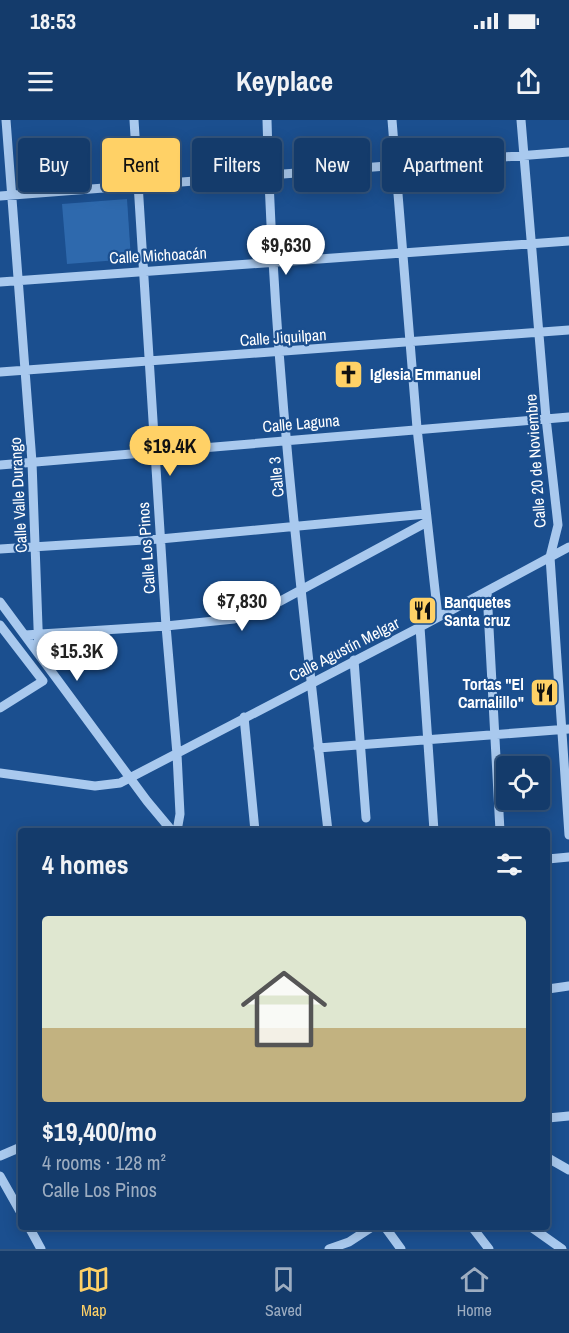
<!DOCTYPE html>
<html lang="en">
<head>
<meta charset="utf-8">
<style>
  :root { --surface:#143b6b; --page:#214673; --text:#f1f3f6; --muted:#9dadc1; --line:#33557e; --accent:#ffd166 }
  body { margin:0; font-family:"Archivo Narrow",sans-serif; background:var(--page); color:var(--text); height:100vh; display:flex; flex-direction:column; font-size:22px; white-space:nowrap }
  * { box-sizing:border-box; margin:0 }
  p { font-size:20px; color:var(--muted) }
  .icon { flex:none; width:33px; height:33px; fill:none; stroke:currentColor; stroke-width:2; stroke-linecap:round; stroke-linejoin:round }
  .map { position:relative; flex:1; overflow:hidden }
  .details { position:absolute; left:18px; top:708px; width:532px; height:402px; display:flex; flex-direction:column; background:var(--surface); border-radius:6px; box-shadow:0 3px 15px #0003,0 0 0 2px var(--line) }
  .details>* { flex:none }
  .hud { position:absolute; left:18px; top:18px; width:534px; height:54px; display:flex; gap:12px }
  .fabs { position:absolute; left:496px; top:636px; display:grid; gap:12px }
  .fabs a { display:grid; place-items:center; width:54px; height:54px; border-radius:6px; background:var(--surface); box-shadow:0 3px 15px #0003,0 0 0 2px var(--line); font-size:30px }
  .price { position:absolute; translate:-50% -51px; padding:0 14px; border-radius:21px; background:#fff; color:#222; font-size:20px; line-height:39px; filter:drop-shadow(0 2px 3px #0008) }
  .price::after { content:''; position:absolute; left:50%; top:36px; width:18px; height:14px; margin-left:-9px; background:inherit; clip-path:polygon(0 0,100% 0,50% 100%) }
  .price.current { background:var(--accent); color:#111 }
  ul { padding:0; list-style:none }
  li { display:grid; align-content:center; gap:12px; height:318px; padding:0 24px }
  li+li { border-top:2px solid var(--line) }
  li span { display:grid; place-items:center; height:186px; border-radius:6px; color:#555 }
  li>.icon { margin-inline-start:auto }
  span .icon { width:108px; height:108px; fill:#fffc; stroke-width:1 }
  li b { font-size:26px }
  h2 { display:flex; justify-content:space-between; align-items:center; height:72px; padding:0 24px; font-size:26px }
  .pill { padding:0 21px; border-radius:6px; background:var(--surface); box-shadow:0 3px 15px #0003,0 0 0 2px var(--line); font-size:21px; line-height:54px }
  .pill.current { background:var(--accent); color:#111 }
  .status { display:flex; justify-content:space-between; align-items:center; height:42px; padding:0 30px; background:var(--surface); direction:ltr }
  .status svg { height:16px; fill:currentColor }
  header { display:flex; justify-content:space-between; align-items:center; height:78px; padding:0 24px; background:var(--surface); font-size:27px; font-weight:800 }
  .dock { display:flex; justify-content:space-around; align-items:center; height:84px; border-top:2px solid var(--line); background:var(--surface); font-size:16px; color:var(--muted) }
  .dock a { display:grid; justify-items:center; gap:3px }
  .dock .current { color:var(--accent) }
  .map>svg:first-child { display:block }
</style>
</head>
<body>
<div class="status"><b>18:53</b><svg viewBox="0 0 49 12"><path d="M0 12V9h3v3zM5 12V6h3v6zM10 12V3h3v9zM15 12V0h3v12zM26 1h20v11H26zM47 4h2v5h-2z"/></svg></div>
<header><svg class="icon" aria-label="menu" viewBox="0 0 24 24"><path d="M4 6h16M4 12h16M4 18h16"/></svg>Keyplace<svg class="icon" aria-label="share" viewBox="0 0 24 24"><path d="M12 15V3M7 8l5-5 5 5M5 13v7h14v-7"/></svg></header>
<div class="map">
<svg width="569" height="1129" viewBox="0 0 569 1129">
  <rect width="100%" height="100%" fill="#1b4f8f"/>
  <path fill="#2e69ad" d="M127 79 131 139 67 144 62 84Z"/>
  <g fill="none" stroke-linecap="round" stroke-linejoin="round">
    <path stroke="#a9c9ee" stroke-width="9" d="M6 0 32 342 39 534
      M134 0 166 506 177 634 180 694 177 711
      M267 0C273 238 301 475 328 711
      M392 0 417 308 438 497
      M521 0 546 298 558 405 550 437 569 715
      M0 76 569 32
      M0 162 569 121
      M0 252 569 210
      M0 345 569 297
      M0 429 160 419 426 394
      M487 471 500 711
      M0 482 147 681 172 711
      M0 505 43 561 0 588
      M420 507 434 711
      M25 515 166 506 234 499 262 491 427 402
      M354 540 366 698
      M244 597 255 711
      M318 628 569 609
      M0 653 95 666 120 663 420 507 569 427
      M548 739 569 737
      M548 869 569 866
      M548 998 569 996
      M0 1036 21 1027
      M548 1038 569 1050
      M0 1056 21 1093
      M29 1107 41 1129
      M385 1107 401 1129
      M472 1107 489 1129
      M531 1107 562 1129
      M329 1129 349 1122 372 1107"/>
  </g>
  <defs>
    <symbol id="church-square" viewBox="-11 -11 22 22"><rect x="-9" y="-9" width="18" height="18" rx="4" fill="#ffd166" stroke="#1b4f8f"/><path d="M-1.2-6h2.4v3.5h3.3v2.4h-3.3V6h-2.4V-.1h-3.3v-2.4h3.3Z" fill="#111"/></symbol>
    <symbol id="restaurant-square" viewBox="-11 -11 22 22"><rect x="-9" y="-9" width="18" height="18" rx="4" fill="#ffd166" stroke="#1b4f8f"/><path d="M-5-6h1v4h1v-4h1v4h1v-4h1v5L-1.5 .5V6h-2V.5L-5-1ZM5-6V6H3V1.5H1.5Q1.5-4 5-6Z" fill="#111"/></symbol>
  </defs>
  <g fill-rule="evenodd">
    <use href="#church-square" x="332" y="238" width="33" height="33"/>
    <use href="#restaurant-square" x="406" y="474" width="33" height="33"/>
    <use href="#restaurant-square" x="528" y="556" width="33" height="33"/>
  </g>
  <g text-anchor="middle" stroke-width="4.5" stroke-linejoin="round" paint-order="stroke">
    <g font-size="16" fill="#fff" stroke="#1b4f8f">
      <text transform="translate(158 135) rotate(-3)" y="6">Calle Michoacán</text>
      <text transform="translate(283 217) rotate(-4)" y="6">Calle Jiquilpan</text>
      <text transform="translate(301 303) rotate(-5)" y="6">Calle Laguna</text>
      <text transform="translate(535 341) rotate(-94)" y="6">Calle 20 de Noviembre</text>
      <text transform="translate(276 357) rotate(-95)" y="6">Calle 3</text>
      <text transform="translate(18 375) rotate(-93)" y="6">Calle Valle Durango</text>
      <text transform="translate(146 428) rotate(-94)" y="6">Calle Los Pinos</text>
      <text transform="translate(344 529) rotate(-27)" y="6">Calle Agustín Melgar</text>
    </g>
    <g font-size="16" font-weight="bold" fill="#fff" stroke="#1b4f8f" text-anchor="start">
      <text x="370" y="260">Iglesia Emmanuel</text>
      <text x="444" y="488">Banquetes<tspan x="444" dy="18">Santa cruz</tspan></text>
      <text x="524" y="570" text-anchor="end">Tortas "El<tspan x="524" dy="18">Carnalillo"</tspan></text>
    </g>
  </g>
</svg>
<div class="fabs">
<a><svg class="icon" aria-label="locate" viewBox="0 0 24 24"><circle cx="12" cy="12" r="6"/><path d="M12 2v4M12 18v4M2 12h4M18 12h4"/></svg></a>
</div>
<b class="price" style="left:286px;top:156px">$9,630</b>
<b class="price current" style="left:170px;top:357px">$19.4K</b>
<b class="price" style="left:242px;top:512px">$7,830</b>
<b class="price" style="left:77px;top:562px">$15.3K</b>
<div class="hud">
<a class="pill">Buy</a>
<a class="pill current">Rent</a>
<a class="pill">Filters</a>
<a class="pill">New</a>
<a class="pill">Apartment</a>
</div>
<section class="details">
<h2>4 homes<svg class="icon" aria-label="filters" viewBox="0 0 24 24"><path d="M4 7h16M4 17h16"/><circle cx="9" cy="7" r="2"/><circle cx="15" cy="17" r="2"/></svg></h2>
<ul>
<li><span style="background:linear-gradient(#dfe7d0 60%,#c2b280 0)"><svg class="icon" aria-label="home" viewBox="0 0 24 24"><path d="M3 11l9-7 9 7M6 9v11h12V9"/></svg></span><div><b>$19,400/mo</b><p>4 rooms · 128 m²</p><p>Calle Los Pinos</p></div></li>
</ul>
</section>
</div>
<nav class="dock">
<a class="current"><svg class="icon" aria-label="map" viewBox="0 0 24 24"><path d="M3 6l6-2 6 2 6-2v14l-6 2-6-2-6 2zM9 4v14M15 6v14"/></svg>Map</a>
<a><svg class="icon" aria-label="saved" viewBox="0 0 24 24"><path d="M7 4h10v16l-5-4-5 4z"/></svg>Saved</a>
<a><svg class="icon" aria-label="home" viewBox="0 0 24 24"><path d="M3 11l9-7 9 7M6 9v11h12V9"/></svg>Home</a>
</nav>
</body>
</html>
